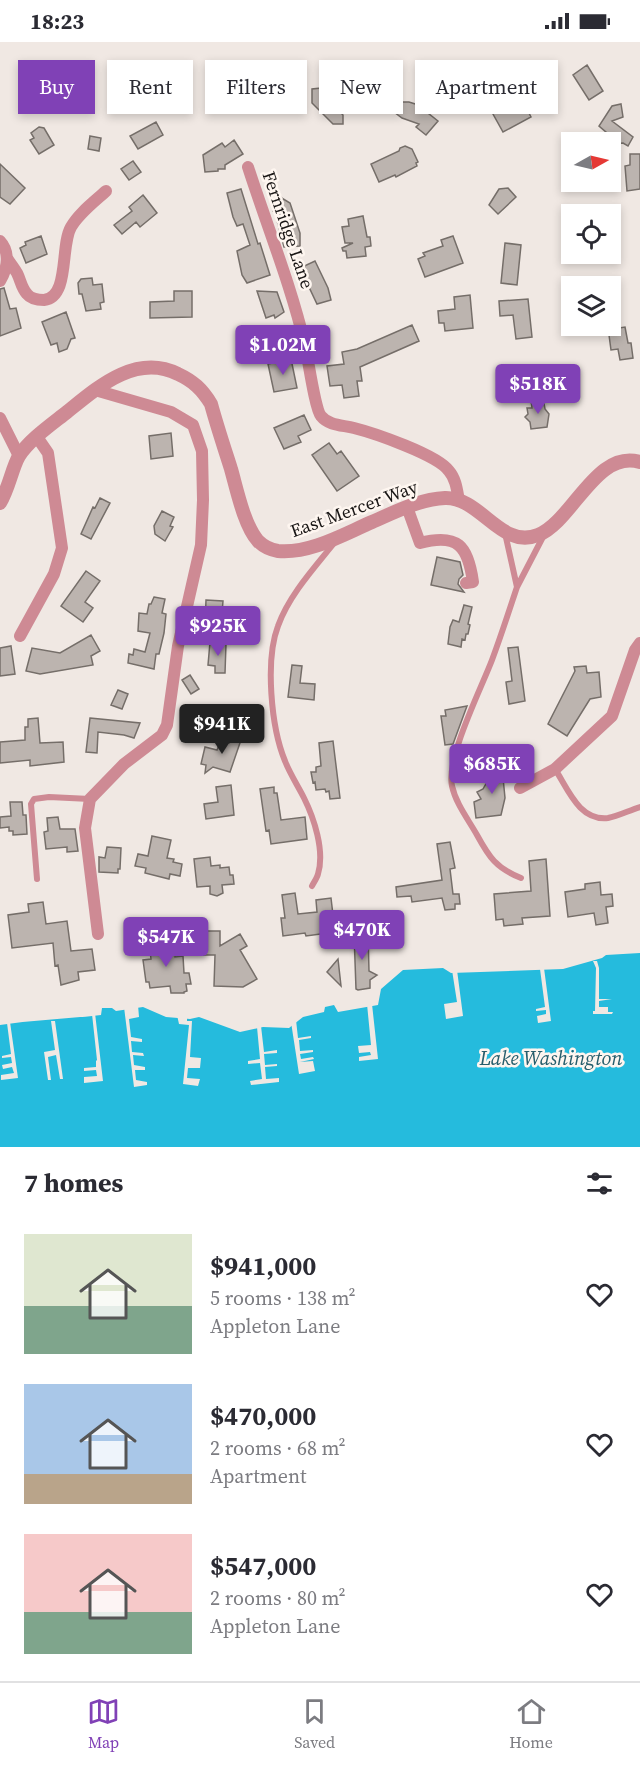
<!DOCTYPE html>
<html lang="en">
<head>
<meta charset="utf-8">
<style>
  :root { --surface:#fff; --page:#f2f2f3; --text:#2b2b33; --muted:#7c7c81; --line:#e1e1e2; --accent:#8041b6 }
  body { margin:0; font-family:"Source Serif 4",serif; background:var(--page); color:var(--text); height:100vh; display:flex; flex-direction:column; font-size:22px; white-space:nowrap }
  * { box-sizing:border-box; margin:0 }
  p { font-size:20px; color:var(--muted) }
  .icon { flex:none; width:33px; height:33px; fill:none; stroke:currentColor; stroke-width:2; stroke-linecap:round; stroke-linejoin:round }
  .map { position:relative; height:1105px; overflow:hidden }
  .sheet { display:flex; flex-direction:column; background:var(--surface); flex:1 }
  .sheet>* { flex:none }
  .banner { position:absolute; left:18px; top:18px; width:604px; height:54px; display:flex; gap:12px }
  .needle { width:39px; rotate:82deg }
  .tools { position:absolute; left:561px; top:90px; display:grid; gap:12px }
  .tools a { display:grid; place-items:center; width:60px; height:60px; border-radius:0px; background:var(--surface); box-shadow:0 3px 9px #0003; font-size:30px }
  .price { position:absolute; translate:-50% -51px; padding:0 14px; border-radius:6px; background:var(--accent); color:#fff; font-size:20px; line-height:39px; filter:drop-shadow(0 2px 3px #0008) }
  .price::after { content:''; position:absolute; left:50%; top:36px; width:18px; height:14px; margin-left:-9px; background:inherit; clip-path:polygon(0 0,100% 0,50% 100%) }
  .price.selected { background:#222; color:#fff }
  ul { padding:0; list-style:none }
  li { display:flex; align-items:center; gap:18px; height:150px; padding:0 24px }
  li span { display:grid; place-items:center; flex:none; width:168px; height:120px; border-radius:0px; color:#555 }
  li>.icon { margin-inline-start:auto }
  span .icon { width:72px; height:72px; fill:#fffc; stroke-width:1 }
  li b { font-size:26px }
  h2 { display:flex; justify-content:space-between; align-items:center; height:72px; padding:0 24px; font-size:26px }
  .pill { padding:0 21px; border-radius:0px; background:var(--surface); box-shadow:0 3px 9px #0003; font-size:21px; line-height:54px }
  .pill.selected { background:var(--accent); color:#fff }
  .status { display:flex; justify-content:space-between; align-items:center; height:42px; padding:0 30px; background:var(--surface); direction:ltr }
  .status svg { height:16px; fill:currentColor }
  .tabs { display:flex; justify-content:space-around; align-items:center; height:84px; border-top:2px solid var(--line); background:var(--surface); font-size:16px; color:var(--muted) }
  .tabs a { display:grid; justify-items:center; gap:3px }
  .tabs .selected { color:var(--accent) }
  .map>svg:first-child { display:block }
</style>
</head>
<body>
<div class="status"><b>18:23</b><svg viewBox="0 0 49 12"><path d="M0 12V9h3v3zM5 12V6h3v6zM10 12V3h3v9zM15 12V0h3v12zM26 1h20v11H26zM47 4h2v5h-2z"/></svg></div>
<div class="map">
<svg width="640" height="1105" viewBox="0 0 640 1105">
  <rect width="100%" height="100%" fill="#f0e8e3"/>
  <path fill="#25bbdd" d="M640 911V1105H0V983C33 978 67 977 101 973L102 966H112L116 969 143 965 166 975 190 977 199 975 240 990 263 985 289 986 303 975 324 970 325 965 334 963 338 970 378 963 381 947 403 928 443 926 451 931 563 927 602 916 606 913Z"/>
  <path fill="#f0e8e3" d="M593 919H597L599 926V957H612L599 959V965H608V970H613L612 972H593V969H595L596 926Z
    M544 926 551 979 538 981 537 974 546 972V968L536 969V967L545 965 540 927Z
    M452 928H457L463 974 446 977 444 962 457 960Z
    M367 962H372L378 1017 359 1019V1015L371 1013 370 1010 359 1011 358 1004 371 1003Z
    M138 963 139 975 129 977 131 995 142 997V1000L131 999 132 1010 143 1011 144 1014 133 1013 134 1023 145 1025V1028H135L136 1038 147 1040V1043L134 1045 124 965Z
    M95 971 103 1039 84 1041V1035L97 1034 96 1028 84 1029V1026L96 1025V1019L97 1018 92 972Z
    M177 973 187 974V979H192L190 1015 201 1016 200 1026H188L187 1036 200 1037 198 1044 183 1042 189 983 179 982Z
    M296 978 298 996 311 994V996L299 998 300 1009 313 1008V1010L300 1012 301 1017 313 1015 314 1017 300 1020 313 1019 315 1029 299 1032 291 980Z
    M51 979H55L63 1037H60L56 1013 48 1015 51 1038H48L44 1010 55 1008Z
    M10 980 18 1036 1 1038V1033L14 1031 12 1025 3 1027 2 1023 12 1021 11 1015 2 1016V1014L11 1012 7 981Z
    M261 984 264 1010 277 1008V1011L264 1012 265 1023 277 1022V1024L265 1025 266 1037 279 1036V1040L251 1043 250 1039 262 1037 260 1021 248 1022V1019L260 1017 257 985Z"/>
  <path fill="#bcb4af" stroke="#756e69" stroke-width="1.5" d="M382 19 383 26 393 25 397 54 378 57 375 40H369L367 21Z
    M587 23 603 49 589 58 573 33Z
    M350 24 366 39 339 42V57L333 63 343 73V82H333L312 61V47L321 46 322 38 332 33 331 26Z
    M517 48 531 75 503 90 488 63Z
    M397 60H409L431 67 428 71 438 79 426 93 416 85 419 82 402 76 394 70Z
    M621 62 623 75 612 79 633 95 628 104 623 101 610 102 607 91 599 84 612 64Z
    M156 80 163 93 138 107 130 94Z
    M39 85 44 86 54 103 39 112 30 98 34 96 31 91Z
    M90 94 101 96 99 109 88 107Z
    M234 98 243 112 225 123V127H218V129L205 130 203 113 222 101 225 105Z
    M405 104 412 107 418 120 416 121 417 124 396 135 395 133 379 140 371 122 399 109 400 106Z
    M630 112H640V147L627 149 625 124 630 123Z
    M133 119 141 130 129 138 121 127Z
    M0 122 25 146 10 162 0 155Z
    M508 146 516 155 498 172 489 163 499 147Z
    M241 147 258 202 260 201 270 233 247 241 242 233 237 209 250 203 243 182 237 184 233 175 227 151Z
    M143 153 157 171 140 185 136 180 122 192 114 183 132 169 129 165Z
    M280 155 290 161 300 191V204L284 205 275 171 273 169Z
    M363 174 367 195H370L371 204 365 205 366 214 347 216 346 209H343L342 206 353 201H345L342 185 349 184 348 177Z
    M41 194 47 212 26 221 20 206 26 203 25 200Z
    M453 194 463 221 425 235 418 217 425 214 423 211 443 204 441 198Z
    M505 201 521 203 517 243 501 241Z
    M315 219 328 246 331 258 317 262 300 226Z
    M92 236 93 243 102 242 104 260 100 261 101 267 86 269 82 252H79L78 241 81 237Z
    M4 246 10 267 16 266 21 286 0 294V247Z
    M174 249H192V275L150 276V260L174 259Z
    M257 249 277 250 284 270 275 276 274 273 266 276Z
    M470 253 473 286 445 289 444 281H439L438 269 455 267 454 255Z
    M528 257 532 295 516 297 513 273 500 274 499 259Z
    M66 270 75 296 71 297 67 307 59 310 57 301 51 303 42 280Z
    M412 283 419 299 360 325 362 339H357L359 354 344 356 342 343 330 344 327 324 344 322 342 310 357 307Z
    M625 285 628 301H631L633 316 620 318 618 307 611 308 609 293H613V287Z
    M291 317 297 346 274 350 268 322Z
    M543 356 545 367 549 372 547 385 531 387 530 380 525 375 528 372 527 366H532L531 358Z
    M304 373 311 388 298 394 301 400 284 407 274 386Z
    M171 391 173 414 151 417 149 394Z
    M329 401 337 412 341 409 359 434 337 449 312 413Z
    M100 456 110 461 91 497 81 492 93 465 95 466Z
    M162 469 174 475 170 484 173 485 165 499 155 492 154 484Z
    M437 515 460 520 463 533 459 537 458 542 464 550 431 543Z
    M86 529 100 539 85 560 93 566 83 580 61 564Z
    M154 555 165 557 162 571 166 572 164 591 159 612H156L154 627 128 621 129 612 133 613 134 607 145 610 150 591 138 589 139 571 147 572 149 562H151Z
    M206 558 223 559 222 571H228V581H215L213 600 200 599 201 585H205Z
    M464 563 472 565 468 582 470 583 468 592H466L465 598 462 597 461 605 448 602 450 585 453 578 459 580Z
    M246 576 259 581 254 593 241 587Z
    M91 593 100 609 91 614 93 623 40 632 26 629 32 606 60 611Z
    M210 600 226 602 225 631H215V624L208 623Z
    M11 604 15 632 0 634V606Z
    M518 605 525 659 509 662 506 640 512 639 508 606Z
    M292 623 302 624 300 641 315 642 314 658 288 655Z
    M586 624 587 631 599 630 601 655 590 657 567 694 548 682 575 629 574 625Z
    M190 633 199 647 191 652 182 638Z
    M118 648 128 652 122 667 111 663Z
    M467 664 453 702 445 703 441 674H446L445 668Z
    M38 676 40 701 63 700 64 720 30 724V718L0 721V700L25 698V685H28V677Z
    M90 676 140 681 134 696 124 693 98 690 97 711 86 710Z
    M232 692 242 695 230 730 213 725 205 731 206 723 201 722 205 705 217 708 221 698 229 701Z
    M333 699 340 756 330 757 329 749 326 750 325 747 316 748 315 740 313 741 311 730H316V725L321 724 319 701Z
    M501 715 505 756 501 773 476 776 474 760 481 757 477 750 483 747Z
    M231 743 234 773 206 777 204 762 218 760 216 745Z
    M274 745V751H277L281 778 305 775 307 797 271 802 269 788 266 789 260 747Z
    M10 760H22L23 773H26L27 792 13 793V789H9V785L0 786V775L11 774Z
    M58 775 60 787H75L78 809 67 810V805L46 807 44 790 48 789 47 776Z
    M152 794 171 798 167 816 174 817 173 820 182 822 180 834 170 832 169 837 145 831 146 826 135 824 138 812 148 814Z
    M450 800 455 826 450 827 453 852H459L460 862H455V867L445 868 442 856 412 860 411 854 397 855 396 845 442 838 437 802Z
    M107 805 121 806 120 827H118V831L99 830V815L105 816Z
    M210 815 211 824 220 823V826L229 825 230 833H233L234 842 222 843 223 851 217 854 210 852V844L197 845 194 817Z
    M546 817 550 874 522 876 523 882 504 884 503 877 496 878 494 852 531 849 529 819Z
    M600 840 601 853 612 852 613 864 606 865 608 881 596 883 594 871 568 875 565 850 585 847V842Z
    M295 851 298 872 317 870 316 858 331 856 335 890 306 894 305 891 283 894 281 876H285L282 853Z
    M43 860 46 882 67 879 71 909 92 907 95 928 78 930 79 938 61 943 58 923 55 924 53 901 12 906 8 873 29 870 28 862Z
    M206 889H220V904L240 892 247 904 240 908 257 937 243 945 214 944 215 913H203L205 912Z
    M368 890 369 929 377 933 370 938V946L358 948 356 947 354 891Z
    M173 898 175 915 183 914 184 931H189L191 942H186L187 949 184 950V951H171L170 944 150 946 149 940H146L143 918 151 917 149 901Z
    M338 917 341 944 327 930Z"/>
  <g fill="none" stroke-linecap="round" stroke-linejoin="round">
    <path stroke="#ce8a94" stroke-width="6" d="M505 491 517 545 545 491
      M517 545C509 569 501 594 492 618 481 647 446 716 452 744 456 762 468 777 477 793 489 815 496 826 521 836
      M555 727C568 747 579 779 608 776 618 774 630 768 640 765
      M37 837 31 762 34 757 49 755 90 757
      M312 844C314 840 317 836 318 832 325 809 314 776 304 756 298 744 290 732 285 719 271 685 265 618 278 584 289 553 315 525 335 500"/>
    <path stroke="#ce8a94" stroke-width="12" d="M248 125C267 184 291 243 305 303 308 316 315 367 321 374 329 384 343 383 354 386 374 391 438 413 449 429 456 437 457 448 459 459
      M0 199C10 210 8 226 0 239
      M7 216C10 221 14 226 17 231 21 239 21 245 27 252 31 257 37 258 44 258 70 255 60 204 71 185 79 171 94 160 106 149
      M95 348 171 370 193 383 202 409 203 458 201 503 178 604 167 683 162 693 124 722 90 757 85 786 98 892
      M0 376 19 414
      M407 465 420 501C458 491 468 504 473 540L466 541
      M20 594 54 532 62 506 48 411 37 395
      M520 746 555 727 612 674 635 608 640 601"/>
    <path stroke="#ce8a94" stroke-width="14" d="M0 461C9 446 12 426 19 414 29 398 52 382 67 370 98 345 136 311 178 332 193 339 202 347 211 362 217 384 224 405 231 427 237 448 244 483 258 499 263 504 271 508 278 509 310 512 344 492 372 480 395 470 420 457 445 456 481 455 501 508 538 493 573 479 596 407 640 420"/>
  </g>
  <g text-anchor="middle" stroke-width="5" stroke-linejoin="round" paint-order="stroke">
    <g font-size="18" fill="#191615" stroke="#fef6f0">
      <text transform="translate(288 188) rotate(71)" y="6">Fernridge Lane</text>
      <text transform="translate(354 467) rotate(-20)" y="6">East Mercer Way</text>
    </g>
    <g font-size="20" font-style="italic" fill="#265d6c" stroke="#fef6f0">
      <text x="551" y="1023">Lake Washington</text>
    </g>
  </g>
</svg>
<div class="tools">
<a><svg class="needle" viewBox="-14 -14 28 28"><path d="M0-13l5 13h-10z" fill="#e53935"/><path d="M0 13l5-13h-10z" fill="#7c7c81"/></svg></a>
<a><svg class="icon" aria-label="locate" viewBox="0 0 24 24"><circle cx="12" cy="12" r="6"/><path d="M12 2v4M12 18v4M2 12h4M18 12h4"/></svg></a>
<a><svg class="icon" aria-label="layers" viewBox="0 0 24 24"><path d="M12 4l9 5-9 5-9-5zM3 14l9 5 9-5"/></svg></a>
</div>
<b class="price" style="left:283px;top:334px">$1.02M</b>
<b class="price" style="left:538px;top:373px">$518K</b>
<b class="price" style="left:218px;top:615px">$925K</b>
<b class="price selected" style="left:222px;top:713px">$941K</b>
<b class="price" style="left:492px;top:753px">$685K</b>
<b class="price" style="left:362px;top:919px">$470K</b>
<b class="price" style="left:166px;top:926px">$547K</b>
<div class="banner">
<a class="pill selected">Buy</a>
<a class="pill">Rent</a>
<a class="pill">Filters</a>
<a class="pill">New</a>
<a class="pill">Apartment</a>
</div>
</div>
<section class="sheet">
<h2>7 homes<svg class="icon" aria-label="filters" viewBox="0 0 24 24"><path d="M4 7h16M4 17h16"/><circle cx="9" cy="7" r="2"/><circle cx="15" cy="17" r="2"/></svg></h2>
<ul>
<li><span style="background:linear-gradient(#dfe7d0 60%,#7fa58c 0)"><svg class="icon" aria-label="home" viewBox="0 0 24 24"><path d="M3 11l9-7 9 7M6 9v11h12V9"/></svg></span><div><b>$941,000</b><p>5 rooms · 138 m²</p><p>Appleton Lane</p></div><svg class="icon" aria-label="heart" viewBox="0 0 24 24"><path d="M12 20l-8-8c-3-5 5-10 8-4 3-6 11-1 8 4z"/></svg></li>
<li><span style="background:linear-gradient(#a9c7e8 75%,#b9a48a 0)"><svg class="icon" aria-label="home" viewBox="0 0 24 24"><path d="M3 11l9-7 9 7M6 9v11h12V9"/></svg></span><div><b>$470,000</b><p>2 rooms · 68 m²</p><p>Apartment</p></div><svg class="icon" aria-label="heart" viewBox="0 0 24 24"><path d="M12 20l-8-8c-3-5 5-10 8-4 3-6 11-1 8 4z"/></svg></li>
<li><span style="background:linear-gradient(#f6c9c9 65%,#7fa58c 0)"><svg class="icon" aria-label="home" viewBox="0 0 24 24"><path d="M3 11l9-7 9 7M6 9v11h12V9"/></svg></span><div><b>$547,000</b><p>2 rooms · 80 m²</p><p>Appleton Lane</p></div><svg class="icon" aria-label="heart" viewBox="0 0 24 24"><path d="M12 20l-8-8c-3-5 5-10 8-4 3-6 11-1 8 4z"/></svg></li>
</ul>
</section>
<nav class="tabs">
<a class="selected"><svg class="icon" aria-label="map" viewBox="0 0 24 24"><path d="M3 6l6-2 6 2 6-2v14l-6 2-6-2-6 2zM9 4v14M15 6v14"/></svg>Map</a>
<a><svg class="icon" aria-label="saved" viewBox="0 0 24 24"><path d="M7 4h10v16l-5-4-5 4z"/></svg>Saved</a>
<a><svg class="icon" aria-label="home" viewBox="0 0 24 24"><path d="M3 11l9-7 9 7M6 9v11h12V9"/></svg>Home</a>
</nav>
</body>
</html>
